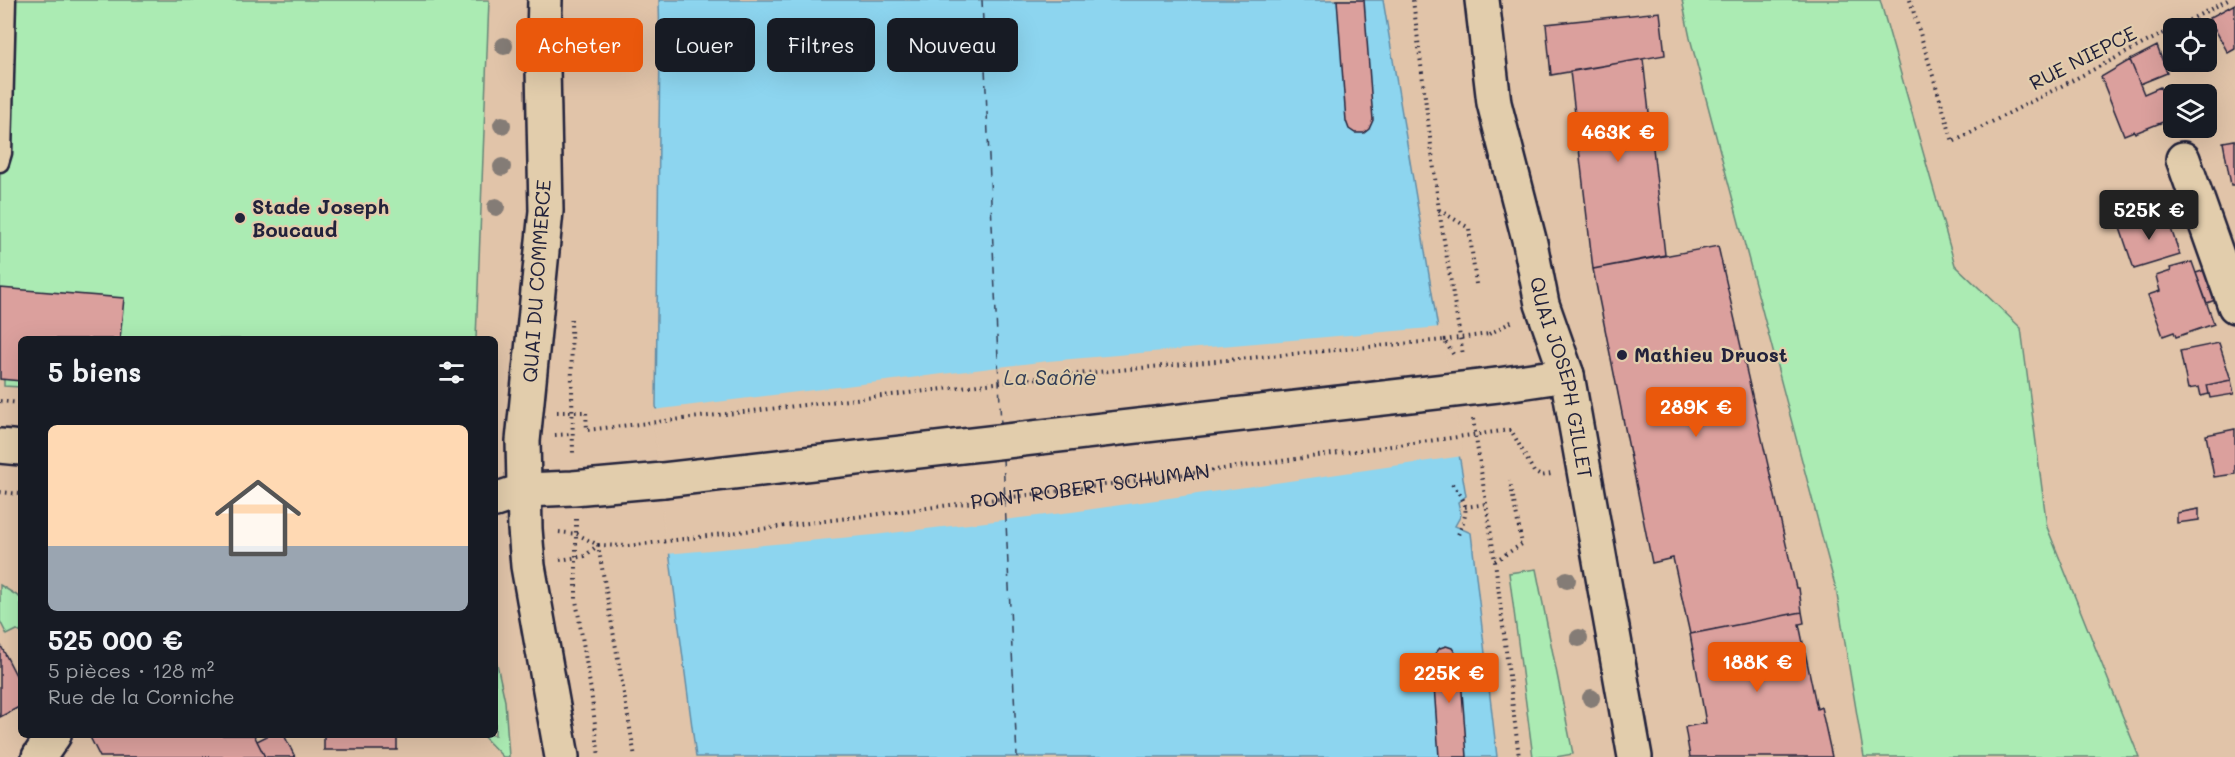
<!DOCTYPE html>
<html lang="fr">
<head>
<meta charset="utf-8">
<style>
  :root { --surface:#171b24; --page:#242831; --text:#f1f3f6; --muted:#9ea1a6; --accent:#ea580c }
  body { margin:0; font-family:Mali,sans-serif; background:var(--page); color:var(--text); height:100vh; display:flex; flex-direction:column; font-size:22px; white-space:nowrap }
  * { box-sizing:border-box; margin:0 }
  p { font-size:20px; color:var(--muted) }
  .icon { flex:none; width:33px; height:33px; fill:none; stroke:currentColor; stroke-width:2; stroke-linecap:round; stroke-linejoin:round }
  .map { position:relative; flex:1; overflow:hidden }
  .panel { position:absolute; left:18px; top:336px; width:480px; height:402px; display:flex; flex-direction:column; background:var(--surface); border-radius:9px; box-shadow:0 6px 24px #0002 }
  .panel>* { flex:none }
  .guide { position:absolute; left:516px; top:18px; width:570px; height:54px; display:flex; gap:12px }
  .fabs { position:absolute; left:2163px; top:18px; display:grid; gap:12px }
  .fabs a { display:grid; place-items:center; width:54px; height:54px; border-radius:9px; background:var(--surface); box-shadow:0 6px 24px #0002; font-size:30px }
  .price { position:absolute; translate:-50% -51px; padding:0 14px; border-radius:6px; background:var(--accent); color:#fff; font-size:20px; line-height:39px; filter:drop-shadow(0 2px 3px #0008) }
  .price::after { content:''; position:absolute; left:50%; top:36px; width:18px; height:14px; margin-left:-9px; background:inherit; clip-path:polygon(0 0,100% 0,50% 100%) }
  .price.current { background:#222; color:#fff }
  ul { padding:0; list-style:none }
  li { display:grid; align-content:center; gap:12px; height:318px; padding:0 30px }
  li span { display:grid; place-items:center; height:186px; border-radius:9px; color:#555 }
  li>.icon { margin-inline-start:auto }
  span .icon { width:108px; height:108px; fill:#fffc; stroke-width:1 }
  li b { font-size:26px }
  h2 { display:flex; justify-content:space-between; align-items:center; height:72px; padding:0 30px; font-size:26px }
  .pill { padding:0 21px; border-radius:9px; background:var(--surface); box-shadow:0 6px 24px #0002; font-size:21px; line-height:54px }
  .pill.current { background:var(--accent); color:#fff }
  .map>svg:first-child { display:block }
</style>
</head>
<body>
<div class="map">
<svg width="2235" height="757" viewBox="0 0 2235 757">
  <rect width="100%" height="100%" fill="#e1c4a9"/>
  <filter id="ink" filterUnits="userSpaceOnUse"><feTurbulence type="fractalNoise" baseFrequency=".0167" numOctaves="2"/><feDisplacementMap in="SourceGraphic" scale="12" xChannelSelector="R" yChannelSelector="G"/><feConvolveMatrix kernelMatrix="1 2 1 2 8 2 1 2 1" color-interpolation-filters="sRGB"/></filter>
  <g filter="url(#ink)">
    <path fill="#abebb3" stroke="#668677" stroke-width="1.5" d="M0 0H489L476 339H21V387L4 386V380L0 379Z
      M1682 0H1880L1955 265 2021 328 2047 527 2139 757H1864L1836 589 1690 38Z
      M1536 569 1573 754 1556 757H1533L1509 573Z
      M0 585 21 598V633L17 630 7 635 0 621Z
      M495 655 505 701 509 757H503L482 735H495Z"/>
    <path fill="#8dd5ef" stroke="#628da7" stroke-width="1.5" d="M659 0H1383L1466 496 1458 502 1461 515 1455 526 1471 533 1497 757H696L670 559 656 405 660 45Z"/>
    <path fill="#e1c4a9" d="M1441 327 1463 456 1072 512 874 535 666 554 653 410 1048 361Z"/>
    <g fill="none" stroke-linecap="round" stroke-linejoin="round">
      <path stroke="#323d56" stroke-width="1.5" stroke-dasharray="8 6" stroke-linecap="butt" d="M982 0 1001 426
        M1003 458 1017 757"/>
    </g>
    <path fill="#dba09d" stroke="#22223b" stroke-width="1.5" d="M1337 0H1364L1373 120 1369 129 1364 133H1355L1349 129 1346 121Z
      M2235 4V49L2228 53 2209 18Z
      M1660 12 1665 55 1551 75 1546 24Z
      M2157 46 2167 73 2140 84 2130 60Z
      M1643 59 1665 255 1593 269 1570 71Z
      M2130 60 2144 94 2160 87 2173 118 2135 133 2134 131 2124 135 2101 77Z
      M2235 140V185H2231L2223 142Z
      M2166 214 2180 255 2134 269 2119 225 2145 217 2146 220Z
      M1718 246 1796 588H1799L1802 612 1690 634 1673 558 1652 563 1593 269Z
      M2192 262 2214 324 2176 337 2174 332 2163 336 2148 295 2160 291 2156 276 2171 271 2170 268Z
      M2208 269 2218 299 2207 303 2196 273Z
      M0 288 124 298 120 339H21V381L0 379Z
      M2219 343 2231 380 2207 385 2209 394 2201 396 2199 387 2188 389 2180 351Z
      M2231 380 2234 394 2210 398 2207 385Z
      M2235 429V474L2214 477 2206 435Z
      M2199 509V520L2177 523V513Z
      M1802 612 1804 623 1799 624 1817 709 1821 707 1832 757H1690L1685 727 1706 723 1690 634Z
      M0 644 21 685V706L0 717Z
      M1446 646 1452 648 1457 655 1460 666 1467 757H1439L1432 657 1440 648Z
      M89 735H254L265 757H100Z
      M269 735H284L295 757H265L257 741Z
      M324 735H397V750H324Z"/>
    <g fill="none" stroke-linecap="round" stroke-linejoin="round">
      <defs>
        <path id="service" d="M0 163 3 153 7 0"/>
        <path id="minor" d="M2183 159 2235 306
          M39 757 54 735"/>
        <g id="primary">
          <path d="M545 0 543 68 546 211 523 441 525 529 528 566 562 757"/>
          <path id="s1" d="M1482 0 1494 103 1530 243 1542 304 1567 375 1635 757"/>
          <path d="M1498 385 1567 375"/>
          <path d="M0 446 21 448"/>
          <path d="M495 500 525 490 573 488 663 480"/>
        </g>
      </defs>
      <use href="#service" stroke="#22223b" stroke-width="21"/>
      <use href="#minor" stroke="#22223b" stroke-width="38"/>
      <use href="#primary" stroke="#22223b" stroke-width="38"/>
      <path stroke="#22223b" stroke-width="4" stroke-dasharray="1.5 4.5" stroke-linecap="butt" d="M1413 0 1439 210 1463 355
        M1910 0 1953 142 2228 0
        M1439 210 1469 228 1476 284
        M571 319 573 455
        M1489 334 1513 321
        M0 401 21 403
        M557 412H586L587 430 1065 375 1444 340 1455 357
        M1473 419 1495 561 1519 757
        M1509 430H1511L1534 472 1541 476 1551 474
        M555 435 572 434
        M1452 484C1470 505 1468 512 1457 537
        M0 492 21 494
        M1465 507 1487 504
        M576 519V600L591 691 599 757
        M559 532 577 534 598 545 628 546
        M560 560 585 556 598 545 635 757
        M1495 561 1522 544 1510 481"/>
      <use href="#service" stroke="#e2cdac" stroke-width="16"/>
      <use href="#minor" stroke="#e2cdac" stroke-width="33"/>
      <use href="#primary" stroke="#e2cdac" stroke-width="33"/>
      <defs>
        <path id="primary-bridge" d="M663 480 1498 385"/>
      </defs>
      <use href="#primary-bridge" stroke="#22223b" stroke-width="38" stroke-linecap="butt"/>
      <g stroke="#22223b" stroke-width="4" stroke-dasharray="1.5 4.5" stroke-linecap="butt">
        <path d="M1444 340 1489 334"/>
        <path id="s2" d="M628 546 1068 490 1509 430"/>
      </g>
      <use href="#primary-bridge" stroke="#e2cdac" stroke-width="33"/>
    </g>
    <g fill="#847b76">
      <circle cx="504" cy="46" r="9"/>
      <circle cx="502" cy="125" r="9"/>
      <circle cx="502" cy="167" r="9"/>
      <circle cx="496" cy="207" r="9"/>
      <circle cx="1567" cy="580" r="9"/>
      <circle cx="1579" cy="638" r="9"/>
      <circle cx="1591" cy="698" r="9"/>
    </g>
  </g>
  <g fill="#22223b" stroke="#e2cdac" stroke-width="2">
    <circle cx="240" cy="218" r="6"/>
    <circle cx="1622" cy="355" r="6"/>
  </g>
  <g text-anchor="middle" stroke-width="4.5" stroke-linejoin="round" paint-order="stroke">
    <g font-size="20" fill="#22223b" stroke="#e2cdac">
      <text transform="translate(2083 58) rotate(-27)" y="7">RUE NIEPCE</text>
      <text transform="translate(537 281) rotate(-86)" y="7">QUAI DU COMMERCE</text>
      <text dy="7" stroke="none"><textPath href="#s1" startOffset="387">QUAI JOSEPH GILLET</textPath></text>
      <text dy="7" stroke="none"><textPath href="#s2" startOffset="466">PONT ROBERT SCHUMAN</textPath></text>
    </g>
    <g font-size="20" font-weight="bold" fill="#22223b" stroke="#e2cdac" text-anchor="start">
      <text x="252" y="214">Stade Joseph<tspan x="252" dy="23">Boucaud</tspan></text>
      <text x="1634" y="362">Mathieu Druost</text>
    </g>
    <g font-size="21" font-style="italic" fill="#323d56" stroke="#e2cdac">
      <text x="1050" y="385">La Saône</text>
    </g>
  </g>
</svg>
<div class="fabs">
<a><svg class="icon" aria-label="locate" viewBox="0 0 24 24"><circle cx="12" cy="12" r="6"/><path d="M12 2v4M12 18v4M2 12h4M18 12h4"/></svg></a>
<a><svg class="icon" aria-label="layers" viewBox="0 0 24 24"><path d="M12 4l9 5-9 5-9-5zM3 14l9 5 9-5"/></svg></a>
</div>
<b class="price" style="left:1618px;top:163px">463K €</b>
<b class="price current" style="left:2149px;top:241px">525K €</b>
<b class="price" style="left:1696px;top:438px">289K €</b>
<b class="price" style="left:1757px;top:693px">188K €</b>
<b class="price" style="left:1449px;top:704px">225K €</b>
<div class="guide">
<a class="pill current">Acheter</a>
<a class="pill">Louer</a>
<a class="pill">Filtres</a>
<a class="pill">Nouveau</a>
</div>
<section class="panel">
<h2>5 biens<svg class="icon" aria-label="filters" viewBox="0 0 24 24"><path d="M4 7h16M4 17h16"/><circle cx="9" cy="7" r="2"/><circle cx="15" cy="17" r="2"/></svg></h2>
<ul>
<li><span style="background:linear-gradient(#ffd9b3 65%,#9aa5b1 0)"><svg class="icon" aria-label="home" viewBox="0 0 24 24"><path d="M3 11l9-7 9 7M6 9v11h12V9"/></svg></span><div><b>525 000 €</b><p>5 pièces · 128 m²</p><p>Rue de la Corniche</p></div></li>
</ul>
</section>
</div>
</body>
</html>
